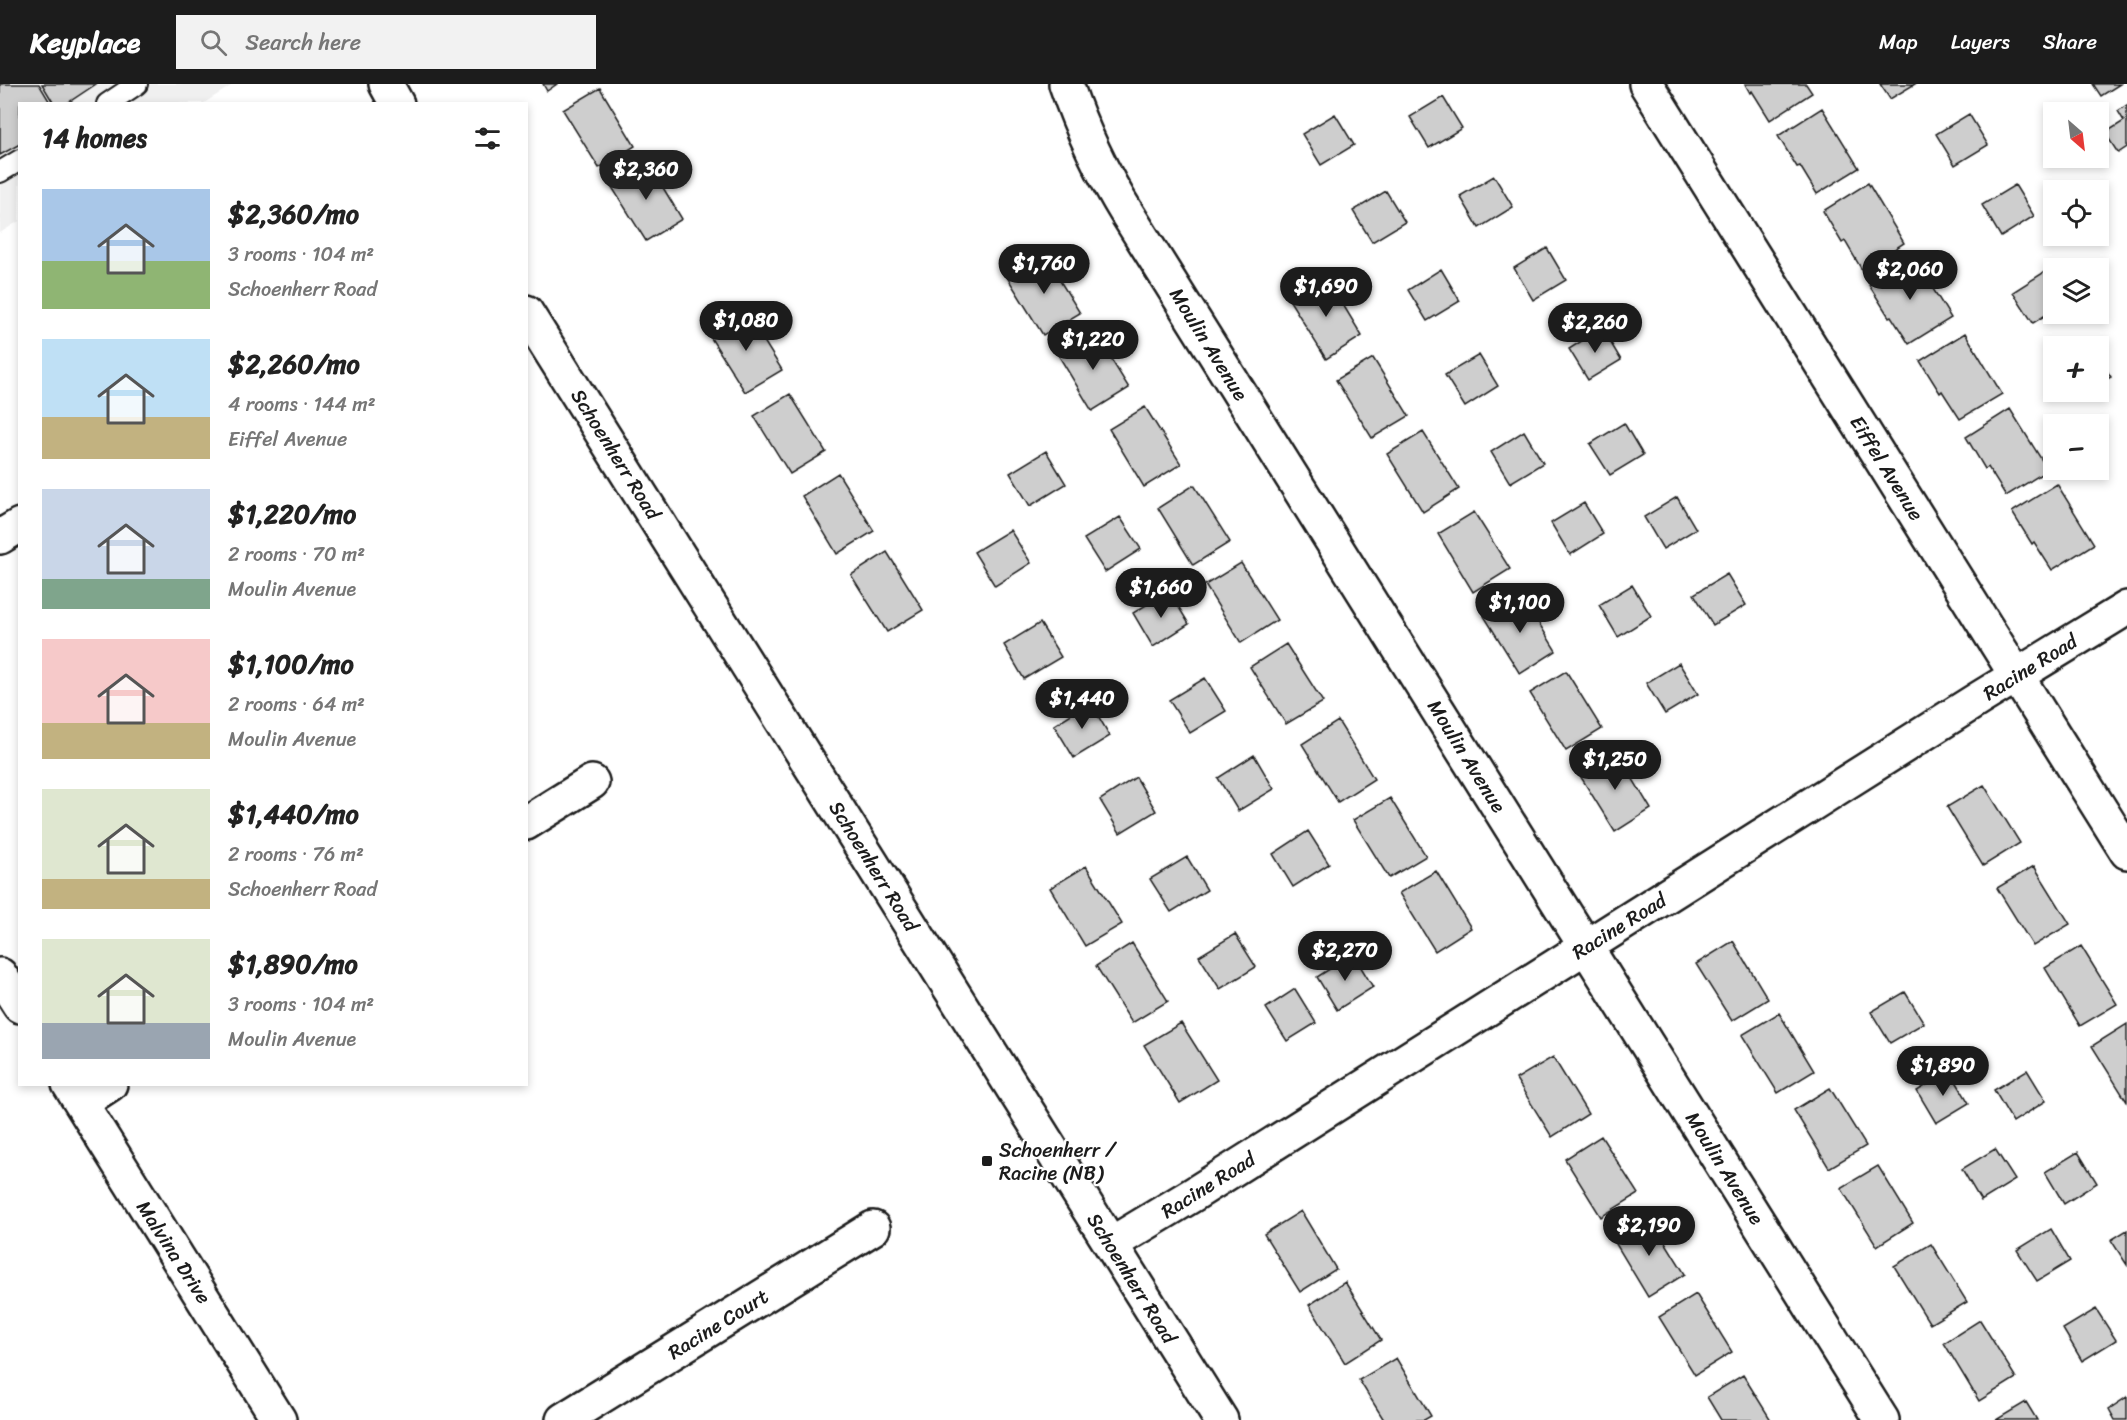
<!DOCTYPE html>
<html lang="en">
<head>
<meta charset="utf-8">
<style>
  :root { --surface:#fff; --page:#f2f2f2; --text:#222; --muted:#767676; --accent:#1c1c1c }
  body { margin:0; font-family:Sriracha,sans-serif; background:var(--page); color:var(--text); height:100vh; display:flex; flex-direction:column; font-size:22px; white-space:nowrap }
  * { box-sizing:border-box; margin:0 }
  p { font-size:20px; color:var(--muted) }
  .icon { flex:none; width:33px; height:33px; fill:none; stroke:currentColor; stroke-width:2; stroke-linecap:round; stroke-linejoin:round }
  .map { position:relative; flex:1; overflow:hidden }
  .drawer { position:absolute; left:18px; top:18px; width:510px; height:984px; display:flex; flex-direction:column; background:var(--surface); border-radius:0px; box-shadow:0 3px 9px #0003 }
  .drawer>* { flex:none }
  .needle { width:39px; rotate:152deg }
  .buttons { position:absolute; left:2043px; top:18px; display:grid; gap:12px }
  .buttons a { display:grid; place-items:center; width:66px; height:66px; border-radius:0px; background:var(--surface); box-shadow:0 3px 9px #0003; font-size:30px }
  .price { position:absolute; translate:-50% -51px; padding:0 14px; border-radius:21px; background:var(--accent); color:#fff; font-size:20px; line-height:39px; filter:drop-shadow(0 2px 3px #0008) }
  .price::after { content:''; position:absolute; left:50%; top:36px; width:18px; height:14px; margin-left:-9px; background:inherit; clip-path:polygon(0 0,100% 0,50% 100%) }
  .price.selected { background:#222; color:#fff }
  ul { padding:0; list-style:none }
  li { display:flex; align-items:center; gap:18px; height:150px; padding:0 24px }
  li span { display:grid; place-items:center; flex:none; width:168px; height:120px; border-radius:0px; color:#555 }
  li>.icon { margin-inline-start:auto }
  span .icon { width:72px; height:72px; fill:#fffc; stroke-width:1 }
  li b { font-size:26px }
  h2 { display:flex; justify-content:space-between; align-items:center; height:72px; padding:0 24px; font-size:26px }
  header { display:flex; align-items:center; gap:36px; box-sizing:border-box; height:84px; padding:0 30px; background:var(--accent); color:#fff }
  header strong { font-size:28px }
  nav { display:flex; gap:33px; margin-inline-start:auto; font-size:21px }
  .search { width:420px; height:54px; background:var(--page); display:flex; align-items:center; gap:15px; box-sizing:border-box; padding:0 21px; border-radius:0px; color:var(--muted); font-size:22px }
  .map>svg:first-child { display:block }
</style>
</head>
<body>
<header>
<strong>Keyplace</strong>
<div class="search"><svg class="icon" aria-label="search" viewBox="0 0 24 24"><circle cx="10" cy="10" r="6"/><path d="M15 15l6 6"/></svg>Search here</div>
<nav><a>Map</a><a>Layers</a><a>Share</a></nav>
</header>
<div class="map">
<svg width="2127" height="1336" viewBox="0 0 2127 1336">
  <rect width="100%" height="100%" fill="#fff"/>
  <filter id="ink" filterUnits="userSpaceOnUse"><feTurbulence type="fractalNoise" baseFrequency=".0167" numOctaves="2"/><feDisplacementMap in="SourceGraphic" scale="12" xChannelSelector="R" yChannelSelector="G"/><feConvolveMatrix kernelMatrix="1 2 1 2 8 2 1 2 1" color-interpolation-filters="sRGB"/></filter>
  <g filter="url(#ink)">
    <path fill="#f0f0f0" d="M0 0H234L204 19 20 20 19 137 0 149Z"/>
    <path fill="#cecece" stroke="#1c1c1c" stroke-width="1.5" d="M0 0H39L51 20H20V60L0 71Z
      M42 0H96L66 20H54Z
      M543 0H557L547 7Z
      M1745 0H1806L1812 9 1770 36 1752 7 1750 9Z
      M1880 0H1915L1890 15Z
      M2093 0H2120L2101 12Z
      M600 4 635 62 599 84 563 26Z
      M1443 13 1462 44 1429 64 1410 33Z
      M2127 21V63L2118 69 2105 49 2124 37 2118 27Z
      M1822 24 1859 84 1817 110 1800 82 1797 83 1778 52Z
      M1335 30 1354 61 1321 81 1302 50Z
      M1969 30 1988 61 1955 81 1936 50Z
      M647 77 682 135 646 157 610 100Z
      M1494 92 1513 123 1479 144 1460 112Z
      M1868 99 1904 159 1862 186 1845 157 1842 159 1823 127Z
      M2015 101 2034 132 2001 153 1982 121Z
      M1386 107 1405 138 1372 158 1353 127Z
      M1547 164 1566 196 1533 216 1514 184Z
      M1044 171 1080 229 1043 251 1007 193Z
      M1914 174 1951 234 1909 260 1891 232 1889 233 1869 201Z
      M1441 185 1460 217 1427 237 1408 206Z
      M2046 187 2054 199V226L2033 239 2013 208Z
      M1327 194 1362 252 1326 275 1290 217Z
      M746 228 782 286 745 308 709 251Z
      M1602 244 1621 276 1588 296 1569 265Z
      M1093 246 1129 304 1092 327 1057 269Z
      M1965 249 2002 310 1960 335 1942 307 1940 309 1920 277Z
      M1479 271 1498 302 1465 323 1445 291Z
      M2098 273 2111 293 2098 300Z
      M1373 274 1409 332 1372 354 1336 296Z
      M790 310 826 368 790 390 754 332Z
      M1145 323 1181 380 1144 403 1109 345Z
      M2010 325 2048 386 2006 412 1988 383 1985 385 1966 353Z
      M1624 339 1643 371 1610 391 1590 360Z
      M1524 347 1543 379 1510 399 1491 368Z
      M1423 348 1459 405 1423 428 1387 370Z
      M1046 367 1066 400 1030 422 1010 389Z
      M838 389 874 447 837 470 802 412Z
      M2057 400 2094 460 2052 486 2034 458 2032 460 2012 428Z
      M1194 401 1230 458 1193 481 1158 424Z
      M1677 413 1696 445 1663 465 1644 433Z
      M1584 419 1603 450 1570 471 1551 439Z
      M1474 428 1510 485 1473 508 1438 450Z
      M1120 433 1141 465 1105 488 1084 455Z
      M1010 446 1031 479 995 502 974 468Z
      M887 468 923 526 887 548 851 491Z
      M1241 479 1277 536 1241 559 1205 501Z
      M1727 490 1746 521 1713 541 1694 510Z
      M1632 501 1651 532 1618 553 1599 521Z
      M1169 507 1189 540 1153 563 1133 529Z
      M1521 510 1556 567 1520 590 1484 532Z
      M1040 539 1061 573 1024 595 1004 561Z
      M1286 560 1323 618 1286 640 1250 583Z
      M1679 579 1698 610 1665 630 1646 599Z
      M1566 587 1602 645 1566 667 1530 609Z
      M1205 594 1226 627 1190 649 1169 616Z
      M1090 618 1110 652 1074 674 1054 641Z
      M1338 637 1374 695 1338 718 1302 660Z
      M1616 667 1651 725 1615 748 1579 690Z
      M1254 671 1274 705 1238 727 1218 694Z
      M1136 693 1156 727 1120 749 1100 716Z
      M1984 701 2020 759 1983 782 1947 723Z
      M1390 714 1426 772 1389 794 1353 736Z
      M1308 747 1329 780 1293 803 1273 770Z
      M1187 773 1207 806 1171 828 1150 795Z
      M1086 782 1122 840 1085 862 1050 804Z
      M2034 782 2070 840 2033 862 1997 804Z
      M1436 787 1471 844 1435 867 1399 809Z
      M1235 850 1256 883 1220 905 1199 872Z
      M1733 857 1768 915 1732 937 1696 880Z
      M1132 859 1168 917 1132 939 1096 882Z
      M2081 862 2117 920 2080 942 2045 884Z
      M1353 870 1373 903 1337 926 1317 893Z
      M1295 905 1316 939 1287 957 1266 924Z
      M1905 908 1924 939 1890 959 1871 928Z
      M1779 929 1814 987 1778 1009 1742 951Z
      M1181 939 1217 996 1180 1019 1144 961Z
      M2127 940V1018L2092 962Z
      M1553 973 1588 1030 1552 1053 1516 995Z
      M2027 986 2046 1017 2013 1038 1994 1006Z
      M1950 987 1969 1019 1936 1039 1917 1007Z
      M1830 1004 1866 1062 1829 1084 1794 1026Z
      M1601 1052 1638 1110 1601 1133 1565 1075Z
      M1995 1065 2015 1096 1981 1117 1962 1085Z
      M2078 1068 2097 1099 2064 1120 2045 1088Z
      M1878 1082 1913 1139 1877 1162 1841 1104Z
      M1301 1127 1336 1185 1300 1208 1264 1150Z
      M1649 1132 1685 1190 1648 1213 1613 1155Z
      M2051 1145 2070 1177 2037 1197 2017 1166Z
      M2127 1146V1181L2111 1156Z
      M1931 1160 1967 1218 1930 1240 1894 1182Z
      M1345 1198 1381 1256 1345 1279 1309 1221Z
      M1696 1210 1732 1268 1695 1291 1659 1233Z
      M2096 1225 2116 1256 2082 1277 2063 1245Z
      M1980 1236 2016 1294 1979 1317 1944 1259Z
      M1396 1274 1431 1332 1424 1336H1384L1359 1296Z
      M1743 1291 1771 1336H1721L1707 1313Z
      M2127 1313V1336H2115L2109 1325Z
      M2026 1318 2037 1336H1996Z"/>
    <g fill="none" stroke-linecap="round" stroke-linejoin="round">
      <defs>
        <path id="service" d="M107 20 137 0
          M0 88 20 76"/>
        <path id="minor" d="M1066 0C1082 47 1102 89 1128 131L1882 1336
          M1646 0 2127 768
          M0 453 20 441
          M526 739 592 698
          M0 891 20 922
          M69 1000 279 1336
          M81 1019 110 1000
          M1111 1160 1194 1110 1980 614 2127 524
          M563 1336 873 1144"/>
        <path id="secondary" d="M386 0 397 20
          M526 228 1221 1336"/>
      </defs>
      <use href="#service" stroke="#1c1c1c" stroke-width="24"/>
      <use href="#minor" stroke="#1c1c1c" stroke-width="38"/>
      <use href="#secondary" stroke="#1c1c1c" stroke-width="38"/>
      <use href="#service" stroke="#fff" stroke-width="20"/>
      <use href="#minor" stroke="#fff" stroke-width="33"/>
      <use href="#secondary" stroke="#fff" stroke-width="33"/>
    </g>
  </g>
  <rect fill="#1c1c1c" stroke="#fff" stroke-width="2" x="981" y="1071" width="12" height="12" rx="3"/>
  <g text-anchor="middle" stroke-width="4.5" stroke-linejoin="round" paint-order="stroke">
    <g font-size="20" fill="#1c1c1c" stroke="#fff">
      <text transform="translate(1209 260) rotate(58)" y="7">Moulin Avenue</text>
      <text transform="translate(616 370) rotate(58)" y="7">Schoenherr Road</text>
      <text transform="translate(1887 384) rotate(58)" y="7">Eiffel Avenue</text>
      <text transform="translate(2030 583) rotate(-32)" y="7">Racine Road</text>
      <text transform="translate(1467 672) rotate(58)" y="7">Moulin Avenue</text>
      <text transform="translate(874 782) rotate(58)" y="7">Schoenherr Road</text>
      <text transform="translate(1619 842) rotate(-32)" y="7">Racine Road</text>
      <text transform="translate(1725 1084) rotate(58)" y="7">Moulin Avenue</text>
      <text transform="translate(1208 1101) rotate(-32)" y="7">Racine Road</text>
      <text transform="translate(174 1168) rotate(57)" y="7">Malvina Drive</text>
      <text transform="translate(1132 1194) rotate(58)" y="7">Schoenherr Road</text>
      <text transform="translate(718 1240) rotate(-32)" y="7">Racine Court</text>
    </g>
    <g font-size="20" fill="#1c1c1c" stroke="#fff" text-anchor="start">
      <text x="999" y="1073">Schoenherr /<tspan x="999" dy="23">Racine (NB)</tspan></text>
    </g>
  </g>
</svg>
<div class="buttons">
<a><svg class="needle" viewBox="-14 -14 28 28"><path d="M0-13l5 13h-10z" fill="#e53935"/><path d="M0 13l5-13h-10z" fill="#767676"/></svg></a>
<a><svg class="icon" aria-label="locate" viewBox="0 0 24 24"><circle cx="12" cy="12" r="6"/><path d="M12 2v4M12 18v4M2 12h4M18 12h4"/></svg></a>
<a><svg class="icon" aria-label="layers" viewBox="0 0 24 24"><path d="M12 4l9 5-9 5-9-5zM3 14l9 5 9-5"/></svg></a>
<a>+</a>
<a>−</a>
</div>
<b class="price selected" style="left:646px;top:117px">$2,360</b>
<b class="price" style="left:1044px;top:211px">$1,760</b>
<b class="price" style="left:1910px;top:217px">$2,060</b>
<b class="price" style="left:1326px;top:234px">$1,690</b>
<b class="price" style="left:746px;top:268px">$1,080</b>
<b class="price" style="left:1595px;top:270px">$2,260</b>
<b class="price" style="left:1093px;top:287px">$1,220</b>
<b class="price" style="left:1161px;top:535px">$1,660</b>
<b class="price" style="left:1520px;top:550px">$1,100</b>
<b class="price" style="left:1082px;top:646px">$1,440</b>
<b class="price" style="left:1615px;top:707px">$1,250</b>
<b class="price" style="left:1345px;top:898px">$2,270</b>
<b class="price" style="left:1943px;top:1013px">$1,890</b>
<b class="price" style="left:1649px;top:1173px">$2,190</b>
<section class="drawer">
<h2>14 homes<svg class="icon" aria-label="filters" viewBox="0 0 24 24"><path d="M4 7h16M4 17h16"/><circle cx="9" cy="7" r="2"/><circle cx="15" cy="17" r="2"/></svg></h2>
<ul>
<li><span style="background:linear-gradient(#a9c7e8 60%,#8fb573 0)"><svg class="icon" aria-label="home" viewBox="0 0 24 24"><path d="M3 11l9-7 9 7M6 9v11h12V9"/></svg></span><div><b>$2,360/mo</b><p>3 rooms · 104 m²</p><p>Schoenherr Road</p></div></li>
<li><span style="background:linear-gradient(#bfe0f5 65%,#c2b280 0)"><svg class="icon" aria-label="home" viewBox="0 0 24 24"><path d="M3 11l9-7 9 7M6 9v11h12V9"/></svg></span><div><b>$2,260/mo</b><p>4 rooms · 144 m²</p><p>Eiffel Avenue</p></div></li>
<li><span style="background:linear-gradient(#c9d6e8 75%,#7fa58c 0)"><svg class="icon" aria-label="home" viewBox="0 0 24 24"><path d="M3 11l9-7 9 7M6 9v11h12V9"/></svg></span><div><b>$1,220/mo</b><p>2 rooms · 70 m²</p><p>Moulin Avenue</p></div></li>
<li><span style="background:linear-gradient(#f6c9c9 70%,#c2b280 0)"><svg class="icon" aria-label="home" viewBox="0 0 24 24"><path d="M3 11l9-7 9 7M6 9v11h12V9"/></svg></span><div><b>$1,100/mo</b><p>2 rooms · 64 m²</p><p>Moulin Avenue</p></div></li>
<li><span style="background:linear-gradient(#dfe7d0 75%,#c2b280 0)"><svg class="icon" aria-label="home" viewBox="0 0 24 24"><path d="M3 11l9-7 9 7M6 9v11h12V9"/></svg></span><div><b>$1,440/mo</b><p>2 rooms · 76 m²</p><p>Schoenherr Road</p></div></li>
<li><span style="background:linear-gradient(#dfe7d0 70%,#9aa5b1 0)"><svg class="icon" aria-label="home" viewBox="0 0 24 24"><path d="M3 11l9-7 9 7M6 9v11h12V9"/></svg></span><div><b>$1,890/mo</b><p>3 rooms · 104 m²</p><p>Moulin Avenue</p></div></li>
</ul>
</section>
</div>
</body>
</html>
